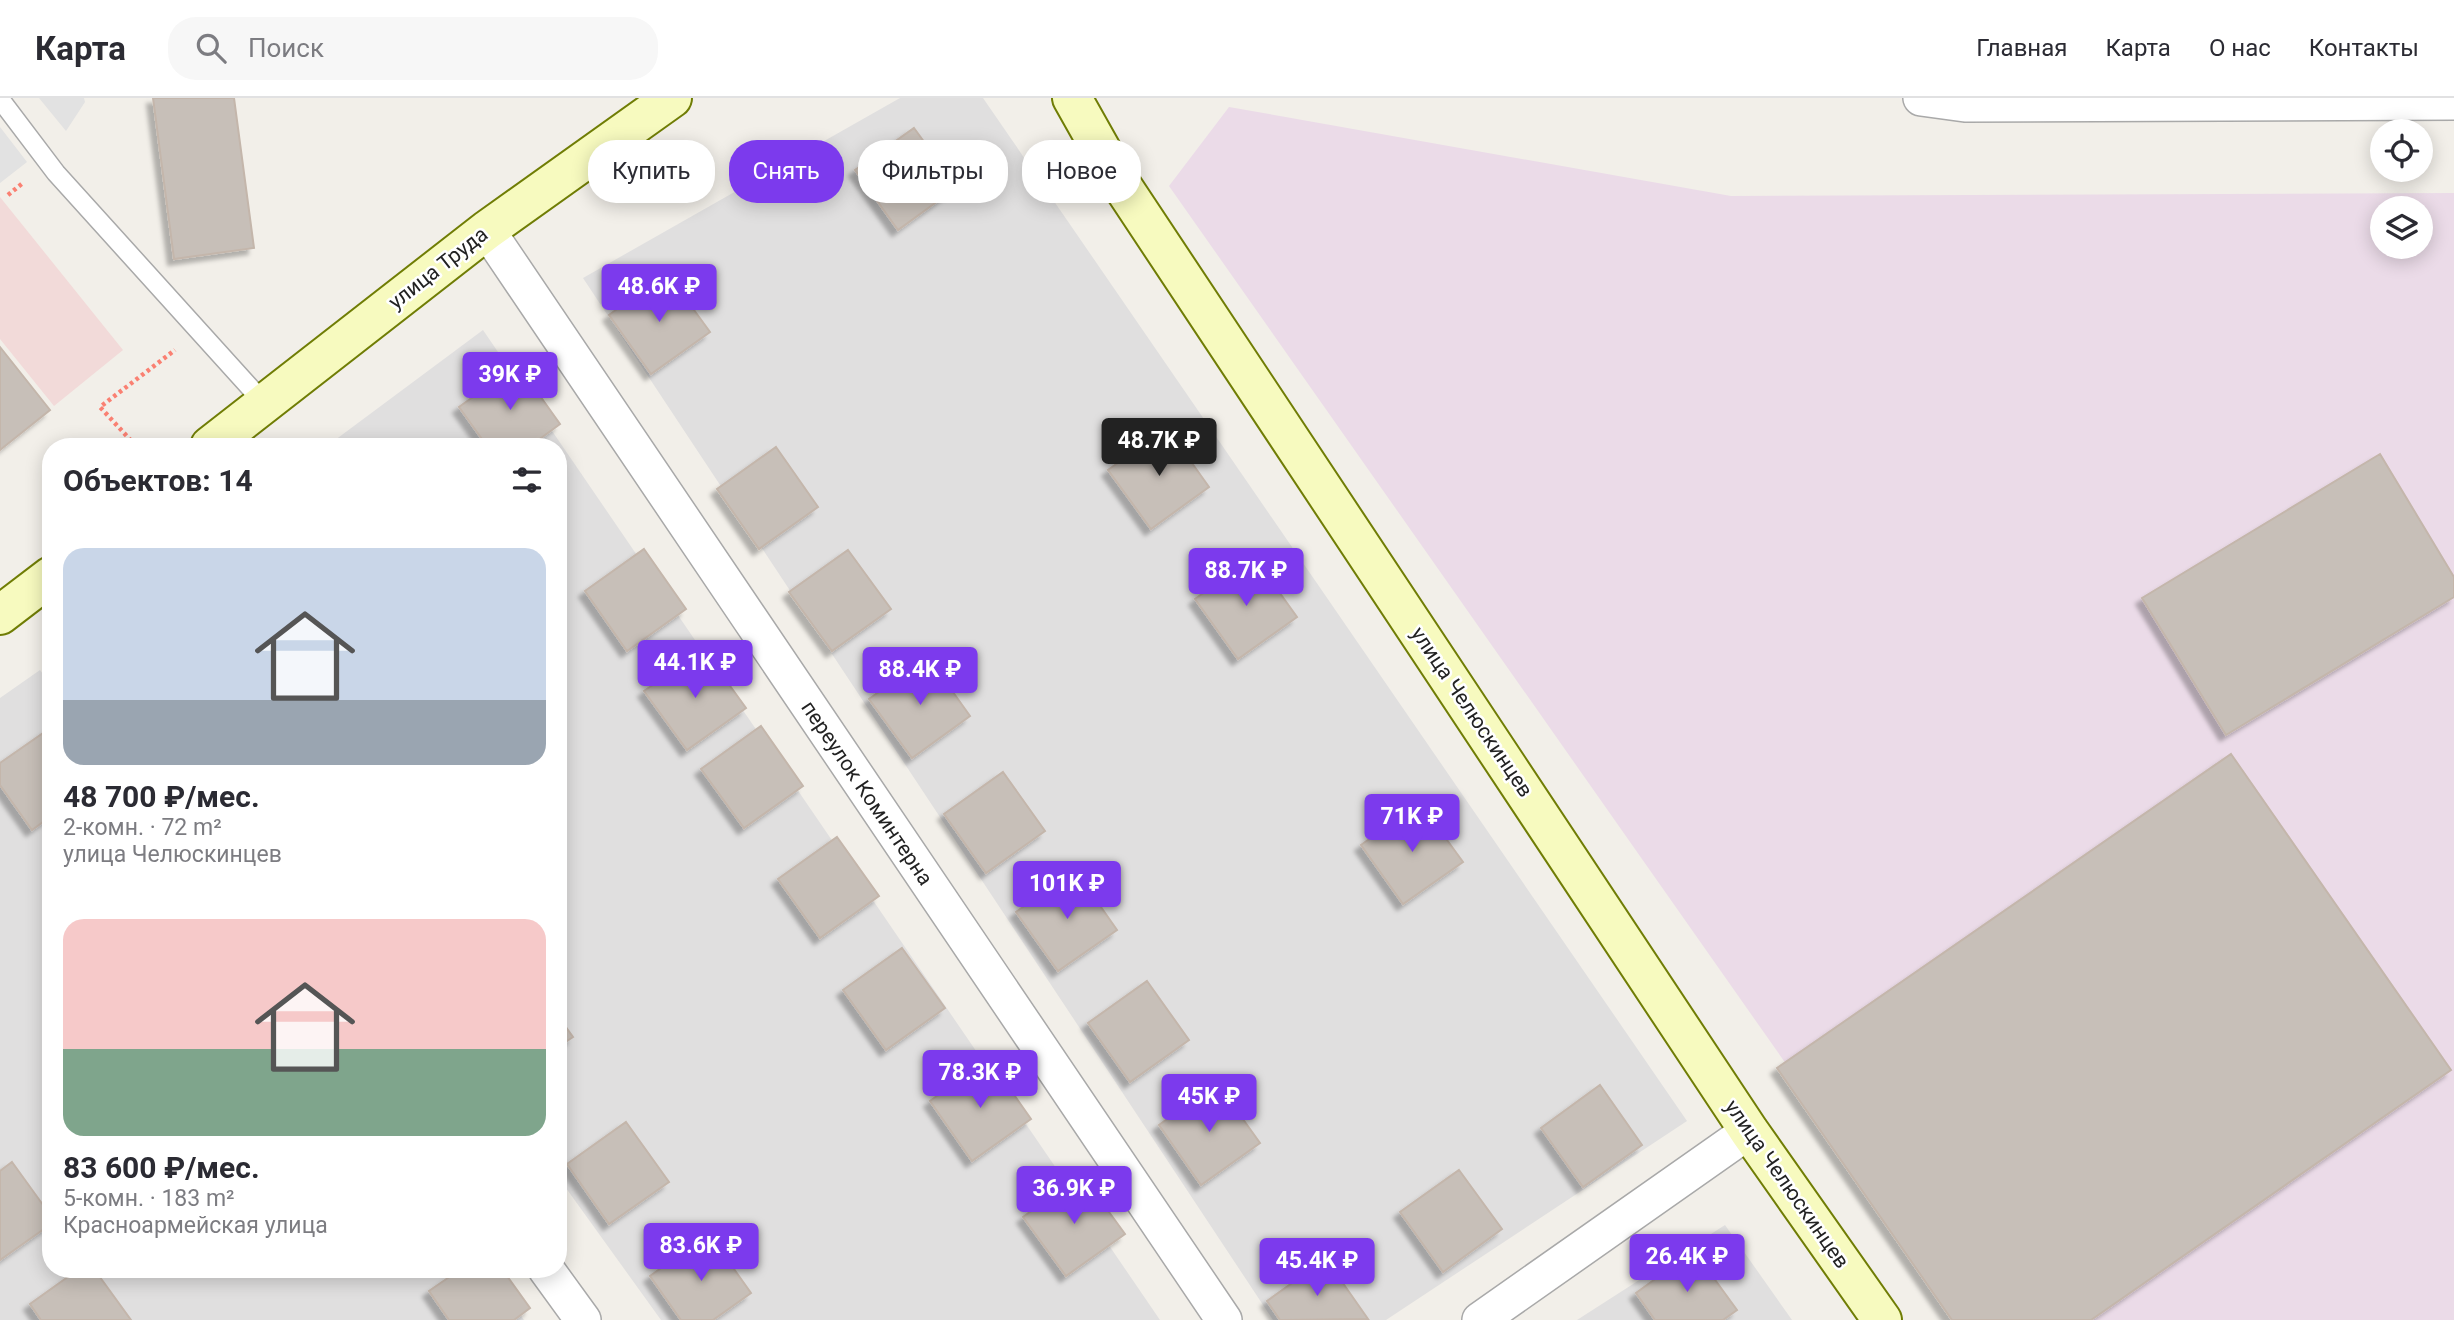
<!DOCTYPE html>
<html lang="ru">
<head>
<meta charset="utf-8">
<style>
  :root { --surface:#fff; --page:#f7f7f7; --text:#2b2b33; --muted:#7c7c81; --line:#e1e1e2; --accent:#7c3aed }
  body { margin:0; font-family:Roboto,sans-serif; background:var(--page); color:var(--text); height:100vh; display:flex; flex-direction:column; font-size:26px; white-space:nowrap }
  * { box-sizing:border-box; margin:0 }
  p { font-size:23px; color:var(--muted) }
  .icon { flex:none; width:38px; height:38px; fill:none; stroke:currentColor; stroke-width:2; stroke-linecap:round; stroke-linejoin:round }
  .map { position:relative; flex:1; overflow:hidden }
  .panel { position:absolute; left:42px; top:340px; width:525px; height:840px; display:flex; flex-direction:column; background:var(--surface); border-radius:28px; box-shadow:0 4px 18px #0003 }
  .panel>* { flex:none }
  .banner { position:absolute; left:588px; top:42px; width:665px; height:63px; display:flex; gap:14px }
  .controls { position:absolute; left:2370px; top:21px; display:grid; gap:14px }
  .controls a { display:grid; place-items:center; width:63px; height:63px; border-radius:50%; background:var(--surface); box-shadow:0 4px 18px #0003; font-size:35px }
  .price { position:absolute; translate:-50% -60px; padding:0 16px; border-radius:7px; background:var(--accent); color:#fff; font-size:23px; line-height:46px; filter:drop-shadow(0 2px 4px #0008) }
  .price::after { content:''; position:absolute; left:50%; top:42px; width:21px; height:16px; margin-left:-10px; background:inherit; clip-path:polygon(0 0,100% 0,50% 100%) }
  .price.active { background:#222; color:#fff }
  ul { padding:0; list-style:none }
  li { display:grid; align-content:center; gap:14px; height:371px; padding:0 21px }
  li span { display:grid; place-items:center; height:217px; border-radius:21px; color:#555 }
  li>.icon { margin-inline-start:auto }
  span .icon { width:126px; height:126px; fill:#fffc; stroke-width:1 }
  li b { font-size:30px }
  h2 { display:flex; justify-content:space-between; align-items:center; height:84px; padding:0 21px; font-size:30px }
  .pill { padding:0 24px; border-radius:28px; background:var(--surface); box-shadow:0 4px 18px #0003; font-size:24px; line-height:63px }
  .pill.active { background:var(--accent); color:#fff }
  header { display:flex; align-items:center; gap:42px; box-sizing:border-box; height:98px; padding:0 35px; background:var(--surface); border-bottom:2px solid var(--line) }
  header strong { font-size:33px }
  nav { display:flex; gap:38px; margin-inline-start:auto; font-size:24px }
  .search { width:490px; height:63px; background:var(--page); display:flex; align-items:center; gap:18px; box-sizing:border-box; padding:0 24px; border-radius:28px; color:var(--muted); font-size:26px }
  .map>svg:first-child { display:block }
</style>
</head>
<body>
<header>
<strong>Карта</strong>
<div class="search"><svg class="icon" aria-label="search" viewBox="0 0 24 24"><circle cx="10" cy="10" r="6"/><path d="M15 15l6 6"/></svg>Поиск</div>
<nav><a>Главная</a><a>Карта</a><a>О нас</a><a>Контакты</a></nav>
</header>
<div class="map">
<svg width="2454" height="1222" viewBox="0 0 2454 1222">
  <defs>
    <filter id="shadow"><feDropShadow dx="-6" dy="6" stdDeviation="2" flood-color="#0004"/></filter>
  </defs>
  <rect width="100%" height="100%" fill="#f2efe9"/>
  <path fill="#e0dfdf" d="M900 0H983L1687 1023 1386 1222H1273L583 180Z
    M483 232 1160 1222H661L558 1079V348H327Z
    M40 572 51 587V1171H486L524 1222H0V600Z
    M1725 1127 1792 1222H1577Z"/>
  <path fill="#f2dad9" d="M0 99 123 252 54 308 0 241Z"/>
  <path fill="#ebdbe8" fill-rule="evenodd" d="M1229 9 1731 98 2454 95V1222H1966L1169 88ZM2382 110H2420V149H2382Z"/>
  <path fill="#e2e2e2" d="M39 0H84L85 4 66 33Z
    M0 29 27 64 0 85Z"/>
  <path fill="#c7bfb8" stroke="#c4b6ab" stroke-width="2" filter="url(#shadow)" d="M153 0H234L254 150 174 161Z
    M914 30 957 89 898 132 855 72Z
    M667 175 710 234 651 276 609 217Z
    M0 249 50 312 0 352Z
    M518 267 560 326 530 348H487L459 309Z
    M1167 330 1209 389 1151 431 1108 372Z
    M776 349 818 409 759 451 717 391Z
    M2380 356 2454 479V499L2226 637 2142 500Z
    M644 451 686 511 627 553 585 493Z
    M848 452 891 511 832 553 789 494Z
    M1254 459 1297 519 1238 561 1195 501Z
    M704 552 746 610 687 652 644 593Z
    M928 559 970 618 912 660 869 601Z
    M761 628 803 688 744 730 701 671Z
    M49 631 51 718 32 732 0 687V665Z
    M2231 656 2451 972 2091 1222H1952L1777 970Z
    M1003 674 1045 733 986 775 944 716Z
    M1420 705 1463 764 1403 806 1361 747Z
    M837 739 879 798 820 840 778 781Z
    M1075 772 1117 832 1058 873 1016 814Z
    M902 850 945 910 886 952 843 892Z
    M1147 883 1189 942 1130 984 1088 925Z
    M558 918 573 939 558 949Z
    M989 961 1031 1021 972 1063 930 1003Z
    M1217 985 1260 1045 1201 1087 1159 1027Z
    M1600 987 1642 1047 1583 1089 1541 1030Z
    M626 1024 669 1084 609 1126 567 1066Z
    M12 1064 51 1118V1126L0 1162V1073Z
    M1459 1072 1502 1131 1443 1174 1400 1114Z
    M1082 1077 1125 1136 1066 1178 1023 1119Z
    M709 1136 751 1195 713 1222H681L650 1178Z
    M1694 1153 1737 1212 1723 1222H1655L1636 1195Z
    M1326 1161 1368 1221 1280 1222 1267 1203Z
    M79 1171H94L131 1222H41L30 1206Z
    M461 1171H502L530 1210 514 1222H449L429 1193Z"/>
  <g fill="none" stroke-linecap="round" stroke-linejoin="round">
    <defs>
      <path id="lane" d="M0 1 56 75 264 305"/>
      <path id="street" d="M1921 0 1965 6 2454 4
        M487 132 1224 1222
        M546 1171 583 1222
        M1480 1222 1749 1033"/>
      <path id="secondary" d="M1072 0 1117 80 1749 1033 1882 1222
        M210 348 487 132 672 0
        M0 517 51 478"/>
    </defs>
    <use href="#lane" stroke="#a9a9a9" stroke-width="21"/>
    <use href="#street" stroke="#a9a9a9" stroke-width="38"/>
    <use href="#secondary" stroke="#707d05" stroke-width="42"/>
    <path stroke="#fa8072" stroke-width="4.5" stroke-dasharray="3.5 3.5" stroke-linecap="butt" d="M8 97 24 84
      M136 348 100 309 175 252"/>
    <use href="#lane" stroke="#fff" stroke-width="18"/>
    <use href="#street" stroke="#fff" stroke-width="35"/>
    <use href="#secondary" stroke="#f7fabf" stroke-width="38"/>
  </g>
  <g text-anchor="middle" stroke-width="5" stroke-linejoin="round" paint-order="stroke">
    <g font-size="21" fill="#222" stroke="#fff">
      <text transform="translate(438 170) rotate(-38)" y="7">улица Труда</text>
      <text transform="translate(1472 614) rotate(56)" y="7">улица Челюскинцев</text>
      <text transform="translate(867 695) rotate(56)" y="7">переулок Коминтерна</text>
      <text transform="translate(1787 1086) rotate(55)" y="7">улица Челюскинцев</text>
    </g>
  </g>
</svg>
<div class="controls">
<a><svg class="icon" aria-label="locate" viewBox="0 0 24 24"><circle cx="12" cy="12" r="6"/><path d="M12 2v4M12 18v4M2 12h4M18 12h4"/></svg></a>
<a><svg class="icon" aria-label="layers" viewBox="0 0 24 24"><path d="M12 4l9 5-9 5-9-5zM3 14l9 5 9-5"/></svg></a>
</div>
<b class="price" style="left:659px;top:226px">48.6K ₽</b>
<b class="price" style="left:510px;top:314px">39K ₽</b>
<b class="price active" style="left:1159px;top:380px">48.7K ₽</b>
<b class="price" style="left:1246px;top:510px">88.7K ₽</b>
<b class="price" style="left:695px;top:602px">44.1K ₽</b>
<b class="price" style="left:920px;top:609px">88.4K ₽</b>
<b class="price" style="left:1412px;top:756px">71K ₽</b>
<b class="price" style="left:1067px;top:823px">101K ₽</b>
<b class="price" style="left:980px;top:1012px">78.3K ₽</b>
<b class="price" style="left:1209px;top:1036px">45K ₽</b>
<b class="price" style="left:1074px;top:1128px">36.9K ₽</b>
<b class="price" style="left:701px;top:1185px">83.6K ₽</b>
<b class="price" style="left:1687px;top:1196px">26.4K ₽</b>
<b class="price" style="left:1317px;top:1200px">45.4K ₽</b>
<div class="banner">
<a class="pill">Купить</a>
<a class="pill active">Снять</a>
<a class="pill">Фильтры</a>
<a class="pill">Новое</a>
</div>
<section class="panel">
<h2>Объектов: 14<svg class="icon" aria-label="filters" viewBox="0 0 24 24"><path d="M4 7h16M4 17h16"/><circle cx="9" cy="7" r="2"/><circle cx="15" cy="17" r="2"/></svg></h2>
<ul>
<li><span style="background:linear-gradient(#c9d6e8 70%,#9aa5b1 0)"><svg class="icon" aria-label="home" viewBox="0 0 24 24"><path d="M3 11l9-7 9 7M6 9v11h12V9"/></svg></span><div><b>48 700 ₽/мес.</b><p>2-комн. · 72 m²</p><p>улица Челюскинцев</p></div></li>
<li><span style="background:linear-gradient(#f6c9c9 60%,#7fa58c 0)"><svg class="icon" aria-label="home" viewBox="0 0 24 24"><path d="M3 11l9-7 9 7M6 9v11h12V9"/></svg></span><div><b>83 600 ₽/мес.</b><p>5-комн. · 183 m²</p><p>Красноармейская улица</p></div></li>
</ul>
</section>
</div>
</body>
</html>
